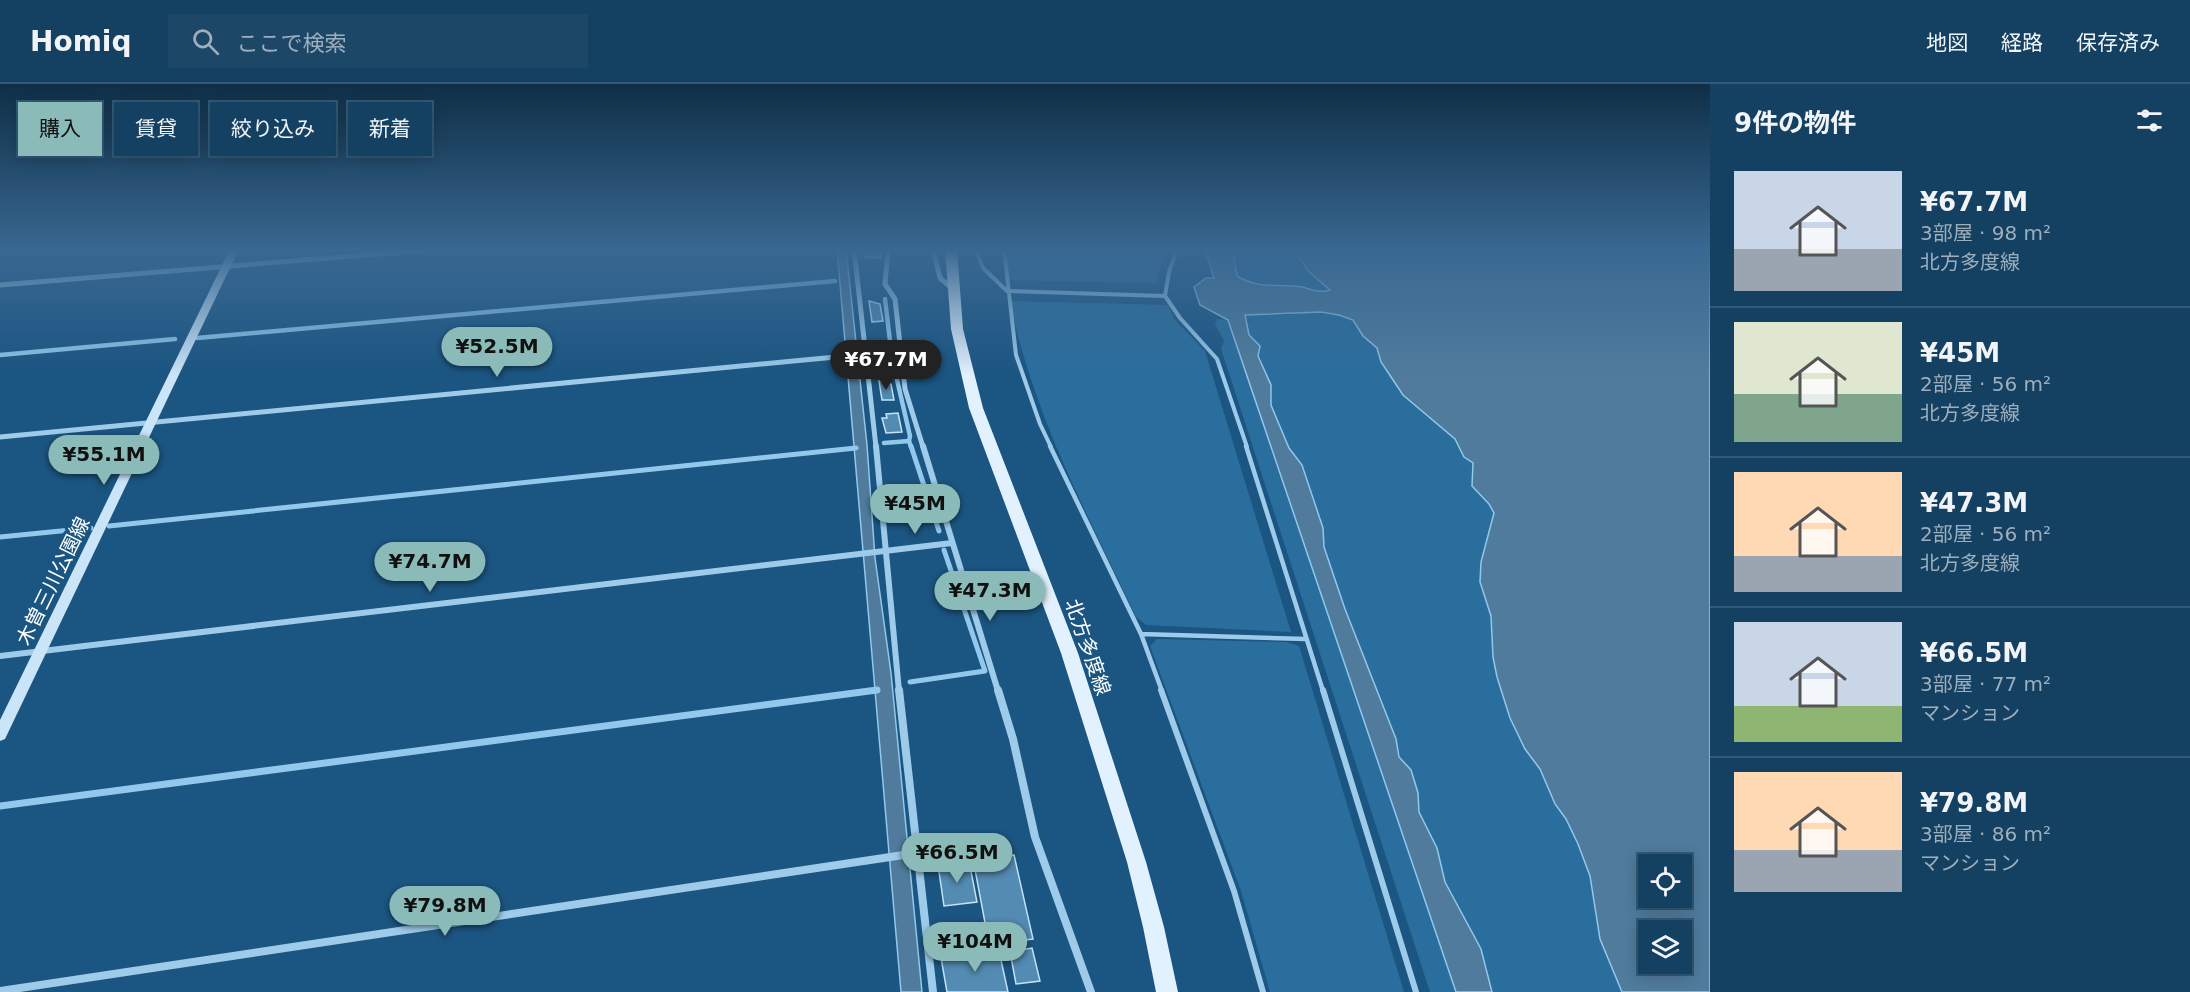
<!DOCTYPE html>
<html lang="ja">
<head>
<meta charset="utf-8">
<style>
  :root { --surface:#144061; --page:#1d4767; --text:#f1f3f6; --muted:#9dafbd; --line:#335976; --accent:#8bbbb9 }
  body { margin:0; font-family:"DejaVu Sans","Noto Sans JP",sans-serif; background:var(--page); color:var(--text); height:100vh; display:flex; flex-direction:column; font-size:22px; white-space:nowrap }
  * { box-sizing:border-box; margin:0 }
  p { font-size:20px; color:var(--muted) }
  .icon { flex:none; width:33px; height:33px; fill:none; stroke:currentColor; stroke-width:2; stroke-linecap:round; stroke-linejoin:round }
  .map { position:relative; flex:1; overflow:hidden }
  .details { display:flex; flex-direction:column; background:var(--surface); width:480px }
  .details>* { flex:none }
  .banner { position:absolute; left:18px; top:18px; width:570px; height:54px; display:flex; gap:12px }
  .fabs { position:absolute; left:1638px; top:770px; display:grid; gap:12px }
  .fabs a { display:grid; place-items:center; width:54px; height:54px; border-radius:0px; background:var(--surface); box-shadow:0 3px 15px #0003,0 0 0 2px var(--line); font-size:30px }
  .price { position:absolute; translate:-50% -51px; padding:0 14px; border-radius:21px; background:var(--accent); color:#111; font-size:20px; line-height:39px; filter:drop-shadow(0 2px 3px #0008) }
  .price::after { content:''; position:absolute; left:50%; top:36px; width:18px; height:14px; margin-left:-9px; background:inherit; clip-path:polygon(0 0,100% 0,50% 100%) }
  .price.active { background:#222; color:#fff }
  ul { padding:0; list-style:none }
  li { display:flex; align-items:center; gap:18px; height:150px; padding:0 24px }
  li+li { border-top:2px solid var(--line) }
  li span { display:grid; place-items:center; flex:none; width:168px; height:120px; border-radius:0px; color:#555 }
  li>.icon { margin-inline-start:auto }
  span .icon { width:72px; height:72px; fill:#fffc; stroke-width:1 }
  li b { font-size:26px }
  h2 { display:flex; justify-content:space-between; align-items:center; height:72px; padding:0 24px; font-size:26px }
  .chip { padding:0 21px; border-radius:0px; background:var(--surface); box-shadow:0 3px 15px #0003,0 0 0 2px var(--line); font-size:21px; line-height:54px }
  .chip.active { background:var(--accent); color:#111 }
  header { display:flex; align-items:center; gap:36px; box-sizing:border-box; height:84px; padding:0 30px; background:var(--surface); border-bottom:2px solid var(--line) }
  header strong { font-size:28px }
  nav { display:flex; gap:33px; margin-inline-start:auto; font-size:21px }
  .search { width:420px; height:54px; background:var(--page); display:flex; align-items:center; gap:15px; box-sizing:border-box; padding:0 21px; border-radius:0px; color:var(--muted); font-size:22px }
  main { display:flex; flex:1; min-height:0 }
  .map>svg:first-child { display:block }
</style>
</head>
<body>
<header>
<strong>Homiq</strong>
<div class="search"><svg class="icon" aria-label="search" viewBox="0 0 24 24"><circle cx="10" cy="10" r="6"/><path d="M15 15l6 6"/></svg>ここで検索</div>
<nav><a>地図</a><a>経路</a><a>保存済み</a></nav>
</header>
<main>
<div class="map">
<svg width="1710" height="908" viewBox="0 0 1710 908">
  <rect width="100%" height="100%" fill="#1b5581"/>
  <path fill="#2a6e9e" d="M1004 165H1172L1158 188V199L1007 196Z
    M1232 165H1288L1302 177 1308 187 1331 207C1319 208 1313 206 1302 203 1279 199 1260 206 1237 192Z
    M1010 217 1168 221 1174 235 1205 267 1291 548 1146 541 1136 533C1087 429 1033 331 1010 217Z
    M1312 228 1339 231 1353 236 1363 252 1377 264 1379 273 1410 317 1455 355 1464 373 1473 379 1472 402 1489 420 1494 429 1481 478 1486 518 1491 532 1492 550 1510 634 1525 665 1540 685 1555 720 1566 735 1578 760 1590 792 1596 835 1609 875 1622 908H1492L1445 798 1437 764 1419 727 1418 709 1411 686 1399 673 1396 655 1345 525 1324 463 1323 444 1302 381 1289 364 1271 321 1272 308 1258 272 1260 267 1249 251 1244 233 1256 229 1284 231Z
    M1217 235 1228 236 1456 908H1430L1221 265 1224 257 1215 240Z
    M1157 555 1286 558 1299 562 1404 908H1270L1241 807 1150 562Z"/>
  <path fill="#507b9c" stroke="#91c8ec" stroke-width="1.5" fill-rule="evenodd" d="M837 165H846L867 361 875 474 891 589 922 908H901Z
    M1205 165H1232L1237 192C1259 206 1279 199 1302 203 1313 206 1319 209 1330 206L1308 187 1302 177 1288 165H1710V908H1622L1600 855 1590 792 1578 760 1566 735 1555 720 1540 685 1525 665 1510 634 1497 593 1493 573 1491 532 1480 498 1481 478 1494 429 1489 420 1472 402 1473 379 1464 373 1455 355 1403 311 1381 278 1377 264 1363 252 1353 236 1339 231 1321 228 1245 231 1249 251 1260 262 1258 272 1271 301V321L1289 364 1302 381 1323 444 1324 463 1345 525 1396 655 1399 673 1411 686 1418 709 1419 728 1437 764 1445 798 1481 865 1492 908H1456L1228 236 1200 221 1194 203 1206 194H1214ZM1648 780H1682V813H1648ZM1648 846H1682V879H1648Z"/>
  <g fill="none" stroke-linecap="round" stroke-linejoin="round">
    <path stroke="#91c8ec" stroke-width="4.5" d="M197 254 835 197
      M0 271 175 255
      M909 357 911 363
      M884 359 909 357 910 352 892 274 885 215"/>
    <path stroke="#91c8ec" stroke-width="5" d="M911 362 939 447
      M109 442 856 364
      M0 453 91 444
      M910 598 985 587 944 466
      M868 607 877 606"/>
    <path stroke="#91c8ec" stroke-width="7" d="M0 722 877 606"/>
  </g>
  <path fill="#548bb2" stroke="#c3e2f8" stroke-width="1.5" d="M864 165H880L881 174 865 173Z
    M869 217 880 220 883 237 872 238Z
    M879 297 891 300 894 316H882Z
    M898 329 902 348 886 349 882 334H887L886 330Z
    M1014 771 1033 855 989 860 973 775Z
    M969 777 977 818 944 822 938 781Z
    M1032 864 1040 897 1016 900 1011 873H1016L1015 867Z
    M999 867 1008 908H947L941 874Z"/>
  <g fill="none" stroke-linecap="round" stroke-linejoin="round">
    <path stroke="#9ecbea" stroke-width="4" d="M975 165 983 184 1007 207 1165 212
      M1004 165 1016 271 1040 340 1051 363
      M1177 165 1169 188 1165 212 1180 234 1217 275 1247 363"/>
    <path stroke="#9ecbea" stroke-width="4.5" d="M1050 362 1141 550 1162 607
      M1246 362 1323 607
      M1141 550 1306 555"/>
    <path stroke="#9ecbea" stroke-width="6" d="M1161 606 1234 807 1263 908
      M1323 606 1416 908"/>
    <path stroke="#9ecbea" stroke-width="5" d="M854 165 876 363
      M888 165 885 200 895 215 905 305 923 363
      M933 165 940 194 952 204
      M0 201 437 165
      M0 353 867 270"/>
    <path stroke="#9ecbea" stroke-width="6" d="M876 362 899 607
      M923 362 998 607
      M0 572 952 459"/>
    <path stroke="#9ecbea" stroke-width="8" d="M899 606 933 908
      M998 606 1013 655 1035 753 1091 908
      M0 907 917 769"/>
    <path fill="#cae4f8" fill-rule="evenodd" d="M230 165H239L5 655 0 657V636Z"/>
    <path fill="#e2f1fe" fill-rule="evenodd" d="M945 165H957L963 245 983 324 1078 569 1146 778 1164 843 1178 908H1156L1143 843 1127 778 1061 569 969 324 951 245Z"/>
  </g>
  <linearGradient id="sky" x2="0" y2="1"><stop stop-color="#0f2f47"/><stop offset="0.57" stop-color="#396892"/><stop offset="1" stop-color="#396892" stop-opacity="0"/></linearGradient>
  <rect width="1710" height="292" fill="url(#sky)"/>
  <g text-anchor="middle" stroke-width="6" stroke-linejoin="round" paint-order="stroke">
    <g font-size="20" fill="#fff" stroke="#1b5581">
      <text transform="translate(53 497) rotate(-64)" y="7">木曽三川公園線</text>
      <text transform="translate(1088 563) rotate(71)" y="7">北方多度線</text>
    </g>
  </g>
</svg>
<div class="fabs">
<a><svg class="icon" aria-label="locate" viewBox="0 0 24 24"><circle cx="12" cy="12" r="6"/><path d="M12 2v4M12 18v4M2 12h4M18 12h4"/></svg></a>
<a><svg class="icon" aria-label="layers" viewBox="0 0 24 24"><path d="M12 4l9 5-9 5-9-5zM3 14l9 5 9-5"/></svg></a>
</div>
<b class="price" style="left:497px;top:294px">¥52.5M</b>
<b class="price active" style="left:886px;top:307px">¥67.7M</b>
<b class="price" style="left:104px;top:402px">¥55.1M</b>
<b class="price" style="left:915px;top:451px">¥45M</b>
<b class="price" style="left:430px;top:509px">¥74.7M</b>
<b class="price" style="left:990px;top:538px">¥47.3M</b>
<b class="price" style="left:957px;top:800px">¥66.5M</b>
<b class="price" style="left:445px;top:853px">¥79.8M</b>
<b class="price" style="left:975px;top:889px">¥104M</b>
<div class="banner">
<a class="chip active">購入</a>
<a class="chip">賃貸</a>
<a class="chip">絞り込み</a>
<a class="chip">新着</a>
</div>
</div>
<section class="details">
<h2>9件の物件<svg class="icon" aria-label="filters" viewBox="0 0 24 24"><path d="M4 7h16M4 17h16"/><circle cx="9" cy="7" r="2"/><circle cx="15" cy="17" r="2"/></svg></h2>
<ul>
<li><span style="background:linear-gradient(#c9d6e8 65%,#9aa5b1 0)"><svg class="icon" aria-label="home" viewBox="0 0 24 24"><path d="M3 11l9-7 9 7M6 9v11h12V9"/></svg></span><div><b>¥67.7M</b><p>3部屋 · 98 m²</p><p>北方多度線</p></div></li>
<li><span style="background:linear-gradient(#dfe7d0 60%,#7fa58c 0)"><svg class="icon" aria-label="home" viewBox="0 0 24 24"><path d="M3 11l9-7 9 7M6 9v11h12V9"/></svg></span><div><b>¥45M</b><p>2部屋 · 56 m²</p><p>北方多度線</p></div></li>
<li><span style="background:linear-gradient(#ffd9b3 70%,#9aa5b1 0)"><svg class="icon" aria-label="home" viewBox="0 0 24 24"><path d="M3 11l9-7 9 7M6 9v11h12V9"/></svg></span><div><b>¥47.3M</b><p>2部屋 · 56 m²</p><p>北方多度線</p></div></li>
<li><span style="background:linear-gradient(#c9d6e8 70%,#8fb573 0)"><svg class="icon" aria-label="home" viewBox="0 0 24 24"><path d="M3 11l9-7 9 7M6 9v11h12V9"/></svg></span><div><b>¥66.5M</b><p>3部屋 · 77 m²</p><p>マンション</p></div></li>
<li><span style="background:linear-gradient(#ffd9b3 65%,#9aa5b1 0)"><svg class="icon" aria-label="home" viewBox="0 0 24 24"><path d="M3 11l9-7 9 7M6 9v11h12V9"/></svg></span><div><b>¥79.8M</b><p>3部屋 · 86 m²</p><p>マンション</p></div></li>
</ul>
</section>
</main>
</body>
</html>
